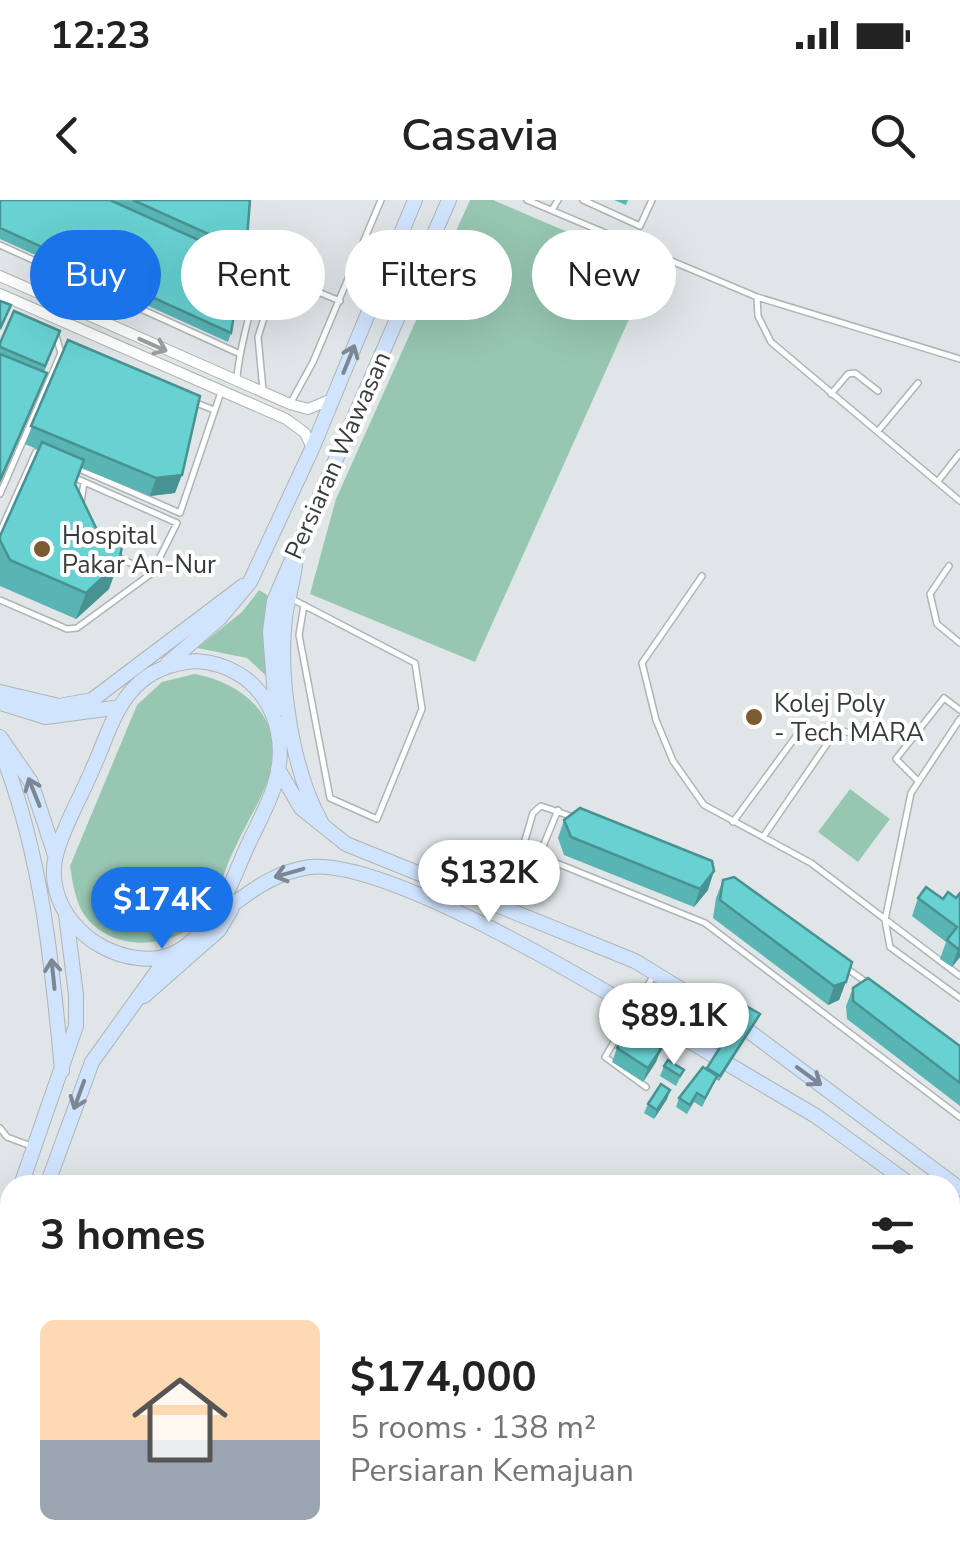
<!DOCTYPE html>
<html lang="en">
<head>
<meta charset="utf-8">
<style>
  :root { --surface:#fff; --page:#f6f6f6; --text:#222; --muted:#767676; --line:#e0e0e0; --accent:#1a73e8 }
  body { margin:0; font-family:"Nunito Sans",sans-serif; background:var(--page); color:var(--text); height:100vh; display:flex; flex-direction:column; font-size:38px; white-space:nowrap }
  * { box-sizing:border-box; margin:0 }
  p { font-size:32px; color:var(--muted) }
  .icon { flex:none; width:55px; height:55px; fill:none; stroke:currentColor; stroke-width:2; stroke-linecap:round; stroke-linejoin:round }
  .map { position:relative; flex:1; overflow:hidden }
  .panel { position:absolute; left:0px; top:975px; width:960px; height:390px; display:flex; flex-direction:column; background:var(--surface); border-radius:30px 30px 0 0; box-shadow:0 10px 40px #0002 }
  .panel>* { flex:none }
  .guide { position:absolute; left:30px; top:30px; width:900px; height:90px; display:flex; gap:20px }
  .price { position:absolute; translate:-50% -85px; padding:0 22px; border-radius:35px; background:#fff; color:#222; font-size:32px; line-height:65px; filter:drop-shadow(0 2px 5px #0008) }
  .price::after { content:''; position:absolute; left:50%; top:60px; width:30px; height:22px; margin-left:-15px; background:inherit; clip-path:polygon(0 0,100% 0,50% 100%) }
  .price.active { background:var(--accent); color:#fff }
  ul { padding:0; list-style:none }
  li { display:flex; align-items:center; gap:30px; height:250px; padding:0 40px }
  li+li { border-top:2px solid var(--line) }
  li span { display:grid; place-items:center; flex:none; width:280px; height:200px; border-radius:15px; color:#555 }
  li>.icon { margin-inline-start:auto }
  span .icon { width:120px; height:120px; fill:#fffc; stroke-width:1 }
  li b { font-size:42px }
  h2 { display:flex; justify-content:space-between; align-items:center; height:120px; padding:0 40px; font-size:42px }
  .pill { padding:0 35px; border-radius:45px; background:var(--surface); box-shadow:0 10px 40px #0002; font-size:35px; line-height:90px }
  .pill.active { background:var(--accent); color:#fff }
  .status { display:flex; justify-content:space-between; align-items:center; height:70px; padding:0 50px; background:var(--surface); direction:ltr }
  .status svg { height:28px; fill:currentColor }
  header { display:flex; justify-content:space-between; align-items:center; height:130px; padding:0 40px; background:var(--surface); font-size:45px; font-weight:600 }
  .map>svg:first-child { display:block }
</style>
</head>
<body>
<div class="status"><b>12:23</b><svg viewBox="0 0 49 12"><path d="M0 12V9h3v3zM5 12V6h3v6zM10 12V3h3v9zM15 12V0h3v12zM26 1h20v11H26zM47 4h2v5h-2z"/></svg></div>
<header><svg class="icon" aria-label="back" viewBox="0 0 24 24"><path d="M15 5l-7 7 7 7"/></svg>Casavia<svg class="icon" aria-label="search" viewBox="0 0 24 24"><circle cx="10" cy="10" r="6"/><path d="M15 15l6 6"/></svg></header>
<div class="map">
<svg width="960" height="1365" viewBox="0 0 960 1365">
  <rect width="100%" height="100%" fill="#e0e6e8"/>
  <path fill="#97c7b1" d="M470 0H493L652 68 475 462 310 394 336 299Z
    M259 390 267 395 274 483 247 458 197 448 242 412Z
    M194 474C243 482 286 519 270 574 262 600 245 625 234 650 224 670 216 703 201 719 171 750 113 752 86 717 75 703 73 683 70 666L137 505 162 482Z
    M850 589 890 619 858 662 818 632Z"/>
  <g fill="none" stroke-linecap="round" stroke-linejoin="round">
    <defs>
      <path id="service" d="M527 0 757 97 960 159
        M583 0 640 26 652 0
        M552 10 558 0
        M0 45 238 153
        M757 97 758 116 771 142 960 301
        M237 179C239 134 266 84 252 40
        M263 190 258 137 276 80 287 79 340 101
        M831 194 848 174 855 173 878 191
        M194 202 214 210
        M290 204 313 162 381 0
        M878 231 918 183
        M77 268 180 313 221 192
        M938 281 960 253
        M0 294 61 153 56 136
        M81 303 84 282
        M0 332 36 252
        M113 355 152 373
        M949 366 930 394 937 424 960 443
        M702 376 642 463 656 520 673 561 704 605 811 663 960 776
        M292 399 415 463 422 509 377 619 330 598 299 435 304 405
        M0 400 67 429 77 428 152 373 177 323 73 277
        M960 519 911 593 885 720 890 747 960 798
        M916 579 896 559 944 498 960 510
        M733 622 805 524
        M763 637 829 541 843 531 865 537
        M525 640 533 613 541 606 576 618
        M539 656 558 610
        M428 674 539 656 705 723 960 917
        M846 768 866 782
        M646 887 605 857 654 775
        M0 928 7 937 31 946
        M950 1256 960 1263
        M950 1289 960 1293
        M129 1355 134 1365
        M142 1355 156 1360 154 1365
        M278 1360 291 1365
        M228 1365 232 1355
        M276 1365 280 1355
        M312 1365 315 1355
        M343 1365 347 1355
        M654 1365 659 1355
        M804 1365 808 1355
        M885 1365 888 1355"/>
      <path id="minor" d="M0 76 290 204 308 209 332 199
        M0 94 286 219 305 233 312 248
        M950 1201 960 1207"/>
      <path id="secondary" d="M295 365C293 383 287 401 285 418 278 478 292 570 321 622
        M196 461C261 465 294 526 274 587 267 608 255 629 246 649 232 681 220 717 193 740 177 755 159 761 138 758 88 753 41 704 57 651 65 623 82 595 93 568 105 542 114 508 135 487 151 470 172 463 196 461Z
        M168 463 219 419 250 382 312 249 415 0
        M0 492 59 506 92 500 243 386
        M0 503 46 517 120 507
        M276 510 270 432 274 401 449 0
        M0 537 31 582 55 655
        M0 548C41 651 52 761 62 871
        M278 569 301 608 346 644 635 761 736 823
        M216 717C246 695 272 672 310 667 395 658 635 809 716 857
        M144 796 219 730 231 710
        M750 832 960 989
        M728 864 816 916 911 985
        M21 985 76 826V795L66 715
        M47 985 92 862 168 756
        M950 1013 960 1020
        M0 1048 10 1018
        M0 1117 10 1088
        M950 1161 960 1148
        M840 1365 844 1355"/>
    </defs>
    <use href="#service" stroke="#aeb4b6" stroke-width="8"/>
    <use href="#minor" stroke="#aeb4b6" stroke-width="12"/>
    <use href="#secondary" stroke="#aeb4b6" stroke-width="16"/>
    <use href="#service" stroke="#fff" stroke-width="5"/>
    <use href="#minor" stroke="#fff" stroke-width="10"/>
    <use href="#secondary" stroke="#d1e4fe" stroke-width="14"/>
  </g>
  <path fill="#59b4b4" d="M0 0H250L246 51 243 60 231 133 228 142 0 39Z
    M614 0H628L626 5Z
    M60 131 44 172 40 191 0 283V143Z
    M68 140 175 293 150 296 81 268 75 284 109 389 76 419 0 386V336L39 250 25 244Z
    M564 620 708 690 694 707 564 655 558 638Z
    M723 680 852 762 839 800 828 805 713 718 716 698Z
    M960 693V757L952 767 940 759 946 742 912 716 918 698 943 699 956 698Z
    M853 788 960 846V906L847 819 846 806Z
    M758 819 719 881 716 879 702 907 694 902 687 914 676 907 679 898 706 869Z
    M658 847 661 849 656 862 643 882 612 862 617 848Z
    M664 866 684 870 676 886 660 876Z
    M670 890 667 899 654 919 644 913 648 904Z"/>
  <path fill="#499292" d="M47 173 40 191 0 283V280Z
    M182 275 175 293 150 296 156 278Z
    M119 362 109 389 76 419 86 393Z
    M714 671 708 690 694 707 700 689Z
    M960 747V757L952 767 958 749Z
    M846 782 839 800 828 805 834 786Z
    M661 849 656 862 643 882 648 868Z
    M670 890 667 899 654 919 657 910Z"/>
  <path fill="#68d1d1" stroke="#499292" stroke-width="2.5" d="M0 0H110L243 60 231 133 0 28Z
    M133 0H250L246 51Z
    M0 101 11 105 0 129Z
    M14 111 60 131 45 166 0 147V143Z
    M68 140 200 196 182 275 156 278 31 226Z
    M0 154 47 173 0 280Z
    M42 242 84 260 75 284 97 330 123 341 119 362 86 393 10 360 0 340V336Z
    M580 608 712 661 714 671 700 689 571 637 564 620Z
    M734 677 852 762 846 782 834 786 720 700 723 680Z
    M926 687 943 699 948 692 956 698 960 693V747L958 749 947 740 957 727 918 698Z
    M868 778 960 846V883L853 801V788Z
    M746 806 760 814 720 876 707 868Z
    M631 828 661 849 648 868 617 848Z
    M632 828 661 840 652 843Z
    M668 860 684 870 680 876 664 866Z
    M703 867 717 876 705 898 697 893 690 905 679 898Z
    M661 884 670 890 657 910 648 904Z
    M950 1309 960 1312V1365H915L919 1355H950Z
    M325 1360 340 1365H323Z"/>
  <defs><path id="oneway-shaft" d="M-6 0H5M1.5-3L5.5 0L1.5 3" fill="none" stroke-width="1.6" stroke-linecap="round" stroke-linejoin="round" transform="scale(2.5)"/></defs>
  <use stroke="#9c9d9e" href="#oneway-shaft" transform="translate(153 145) rotate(24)"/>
  <g stroke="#7d8793">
    <use href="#oneway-shaft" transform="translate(349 159) rotate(-68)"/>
    <use href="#oneway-shaft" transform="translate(34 592) rotate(-112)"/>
    <use href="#oneway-shaft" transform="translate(289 673) rotate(164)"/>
    <use href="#oneway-shaft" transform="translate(53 774) rotate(-96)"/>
    <use href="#oneway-shaft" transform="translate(809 876) rotate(36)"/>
    <use href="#oneway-shaft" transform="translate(79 895) rotate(110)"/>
  </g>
  <g fill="#7b5b30" stroke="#fff" stroke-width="4">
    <circle cx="42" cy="349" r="10"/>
    <circle cx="754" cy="517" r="10"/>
  </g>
  <g text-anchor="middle" stroke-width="8" stroke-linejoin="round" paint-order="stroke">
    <g font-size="25" fill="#383b3c" stroke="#fff">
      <text transform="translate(337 255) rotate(-66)" y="9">Persiaran Wawasan</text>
    </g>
    <g font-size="25" fill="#383b3c" stroke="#fff" text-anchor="start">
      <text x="62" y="344">Hospital<tspan x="62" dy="29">Pakar An-Nur</tspan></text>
      <text x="774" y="512">Kolej Poly<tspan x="774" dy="29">- Tech MARA</tspan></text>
    </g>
  </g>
</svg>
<b class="price" style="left:489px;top:725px">$132K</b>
<b class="price active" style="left:162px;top:752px">$174K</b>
<b class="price" style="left:674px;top:868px">$89.1K</b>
<div class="guide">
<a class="pill active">Buy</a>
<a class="pill">Rent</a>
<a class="pill">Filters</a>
<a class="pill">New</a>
</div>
<section class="panel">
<h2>3 homes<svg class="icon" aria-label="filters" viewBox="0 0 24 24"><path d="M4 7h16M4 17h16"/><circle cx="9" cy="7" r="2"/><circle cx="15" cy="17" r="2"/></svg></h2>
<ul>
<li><span style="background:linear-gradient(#ffd9b3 60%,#9aa5b1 0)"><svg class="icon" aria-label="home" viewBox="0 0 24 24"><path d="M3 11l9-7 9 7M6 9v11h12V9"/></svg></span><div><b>$174,000</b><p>5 rooms · 138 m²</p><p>Persiaran Kemajuan</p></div></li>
</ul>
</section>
</div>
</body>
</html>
